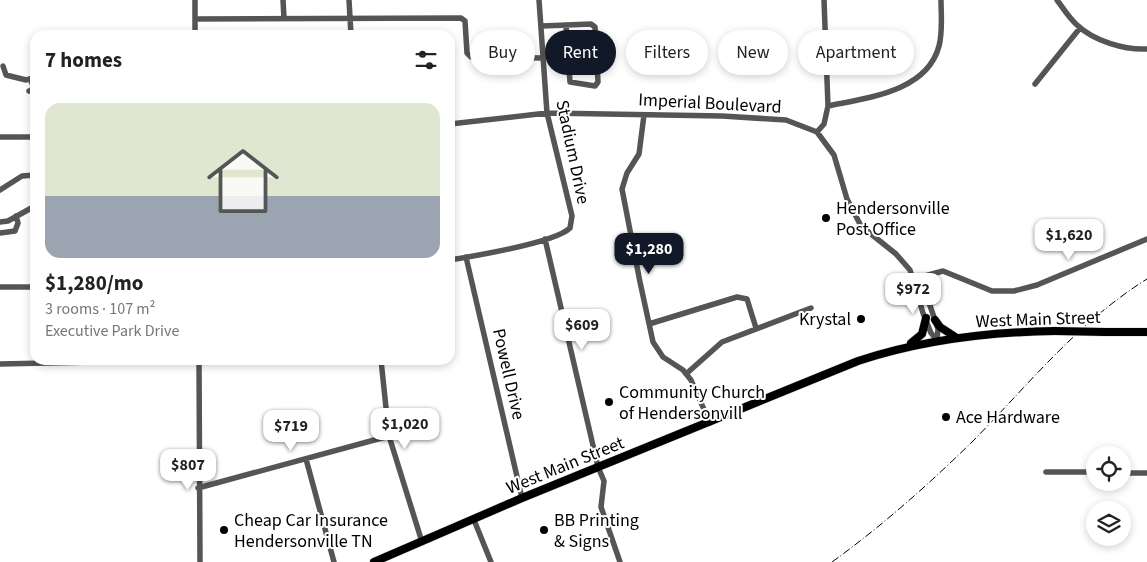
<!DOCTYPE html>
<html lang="en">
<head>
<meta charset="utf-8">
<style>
  :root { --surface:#fff; --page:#f2f2f2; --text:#222; --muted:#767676; --accent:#111827 }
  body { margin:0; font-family:"Source Sans 3",sans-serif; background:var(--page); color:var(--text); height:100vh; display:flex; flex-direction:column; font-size:19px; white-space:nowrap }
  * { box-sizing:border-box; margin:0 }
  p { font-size:16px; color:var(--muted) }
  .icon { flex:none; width:28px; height:28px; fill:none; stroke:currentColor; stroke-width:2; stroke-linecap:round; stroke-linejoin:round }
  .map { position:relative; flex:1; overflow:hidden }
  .sheet { position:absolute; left:30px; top:30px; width:425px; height:335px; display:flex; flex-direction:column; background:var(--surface); border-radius:15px; box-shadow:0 2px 8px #0003 }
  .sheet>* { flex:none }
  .hud { position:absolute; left:470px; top:30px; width:475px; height:45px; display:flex; gap:10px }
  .buttons { position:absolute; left:1086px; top:446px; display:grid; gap:10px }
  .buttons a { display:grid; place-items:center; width:45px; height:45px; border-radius:50%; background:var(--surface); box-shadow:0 2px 8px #0003; font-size:25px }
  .price { position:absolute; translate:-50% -42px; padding:0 11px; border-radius:10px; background:#fff; color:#222; font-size:16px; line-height:32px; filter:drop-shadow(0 1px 2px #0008) }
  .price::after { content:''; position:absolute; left:50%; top:30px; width:15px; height:11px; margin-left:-8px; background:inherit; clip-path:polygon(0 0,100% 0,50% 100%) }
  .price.on { background:var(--accent); color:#fff }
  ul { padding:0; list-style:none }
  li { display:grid; align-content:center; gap:10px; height:265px; padding:0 15px }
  li span { display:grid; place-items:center; height:155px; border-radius:15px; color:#555 }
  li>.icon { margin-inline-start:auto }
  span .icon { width:90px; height:90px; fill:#fffc; stroke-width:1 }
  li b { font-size:21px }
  h2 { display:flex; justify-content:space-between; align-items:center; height:60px; padding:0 15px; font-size:21px }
  .tag { padding:0 18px; border-radius:22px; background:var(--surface); box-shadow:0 2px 8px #0003; font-size:18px; line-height:45px }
  .tag.on { background:var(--accent); color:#fff }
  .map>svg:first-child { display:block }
</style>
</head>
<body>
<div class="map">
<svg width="1147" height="562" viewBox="0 0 1147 562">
  <rect width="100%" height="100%" fill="#fff"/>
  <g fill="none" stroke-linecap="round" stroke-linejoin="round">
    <defs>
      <path id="major" d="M935 320 940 327 957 338
        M1105 332H1147
        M911 343 922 334 926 318
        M374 562 522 498 858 361C922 340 988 332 1055 331"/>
    </defs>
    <use href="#major" stroke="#dbdbdb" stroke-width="9"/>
    <path stroke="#555" stroke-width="5.5" d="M195 0V35
      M283 0 284 18
      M349 0 351 35
      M1057 0C1063 8 1069 18 1077 25 1094 41 1124 50 1147 49
      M195 19 461 18 465 21 467 53 471 57 543 58
      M542 26 591 24 595 27 598 82 595 86 570 82 566 25
      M3 66 6 75 26 80 35 77
      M1035 84 1080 28
      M29 91 34 88 30 79
      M828 106C866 98 927 92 939 46 943 31 941 15 941 0
      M644 115 639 154 627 173 622 189 640 282 653 342 663 357 683 370 691 380 710 423
      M450 124 547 113 722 116 786 120 817 132 834 155 847 199 861 226 896 254 910 270 923 313 931 333 937 340
      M817 132 824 124 828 106 824 0
      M0 137H35
      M0 190 22 176 35 175
      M0 222 8 221 35 206
      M0 233 15 231 18 223 16 216
      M545 239 598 467 604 481 601 507 620 562
      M466 257 522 498
      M450 260C474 256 555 243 570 228L572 216 547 113 539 0
      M914 279 943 271 992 291H1014L1037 285 1147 239
      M914 279 923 285 938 329 937 340
      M0 287H35
      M649 324 737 297 747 299 756 328
      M199 360 200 562
      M381 360 389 436 422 542
      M0 364 189 360
      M686 374 722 342 811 308
      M306 459 334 562
      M1046 472H1095
      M1122 473H1147
      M198 488 389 436
      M474 520 491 562"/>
    <use href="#major" stroke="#000" stroke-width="8"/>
    <path stroke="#000" stroke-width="1" stroke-dasharray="8 2.5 1 2.5" stroke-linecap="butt" d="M832 562C882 526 929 484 973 441 1029 384 1078 322 1147 279"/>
    <defs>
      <path id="major-bridge" d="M1055 331 1105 332"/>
    </defs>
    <use href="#major-bridge" stroke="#dbdbdb" stroke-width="9" stroke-linecap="butt"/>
    <use href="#major-bridge" stroke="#000" stroke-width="8"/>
  </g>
  <g fill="#000" stroke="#fff" stroke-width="2">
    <circle cx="826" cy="218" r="5"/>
    <circle cx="861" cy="319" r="5"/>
    <circle cx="609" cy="402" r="5"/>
    <circle cx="946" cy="417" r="5"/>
    <circle cx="224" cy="530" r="5"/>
    <circle cx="544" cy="530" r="5"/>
  </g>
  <g text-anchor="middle" stroke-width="4" stroke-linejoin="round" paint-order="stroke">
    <g font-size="18" fill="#000" stroke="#fff">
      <text transform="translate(710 103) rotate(3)" y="6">Imperial Boulevard</text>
      <text transform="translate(573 152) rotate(78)" y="6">Stadium Drive</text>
      <text transform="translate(1038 319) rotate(-2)" y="6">West Main Street</text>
      <text transform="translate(509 374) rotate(77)" y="6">Powell Drive</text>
      <text transform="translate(565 465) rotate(-22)" y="6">West Main Street</text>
    </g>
    <g font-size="18" fill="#000" stroke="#fff" text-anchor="start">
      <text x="836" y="214">Hendersonville<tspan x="836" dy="21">Post Office</tspan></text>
      <text x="851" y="325" text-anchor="end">Krystal</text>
      <text x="619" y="398">Community Church<tspan x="619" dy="21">of Hendersonvill</tspan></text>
      <text x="956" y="423">Ace Hardware</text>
      <text x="234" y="526">Cheap Car Insurance<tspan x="234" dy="21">Hendersonville TN</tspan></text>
      <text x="554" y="526">BB Printing<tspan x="554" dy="21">&amp; Signs</tspan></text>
    </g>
  </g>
</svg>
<div class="buttons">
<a><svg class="icon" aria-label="locate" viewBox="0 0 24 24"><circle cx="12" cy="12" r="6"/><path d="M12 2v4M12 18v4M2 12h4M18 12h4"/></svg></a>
<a><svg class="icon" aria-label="layers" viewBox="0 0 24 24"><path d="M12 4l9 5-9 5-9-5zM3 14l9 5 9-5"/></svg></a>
</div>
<b class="price" style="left:1069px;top:261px">$1,620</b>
<b class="price on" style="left:649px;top:275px">$1,280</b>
<b class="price" style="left:913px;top:315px">$972</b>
<b class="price" style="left:582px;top:351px">$609</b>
<b class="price" style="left:405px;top:450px">$1,020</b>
<b class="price" style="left:291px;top:452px">$719</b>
<b class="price" style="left:188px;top:491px">$807</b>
<div class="hud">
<a class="tag">Buy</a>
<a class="tag on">Rent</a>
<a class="tag">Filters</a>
<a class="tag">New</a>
<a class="tag">Apartment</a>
</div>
<section class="sheet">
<h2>7 homes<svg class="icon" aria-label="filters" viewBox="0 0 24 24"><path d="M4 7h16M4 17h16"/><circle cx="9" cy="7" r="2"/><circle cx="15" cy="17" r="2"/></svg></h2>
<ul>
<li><span style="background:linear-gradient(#dfe7d0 60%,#9aa5b1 0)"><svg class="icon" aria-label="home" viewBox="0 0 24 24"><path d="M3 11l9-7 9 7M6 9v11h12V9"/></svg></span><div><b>$1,280/mo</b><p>3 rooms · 107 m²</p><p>Executive Park Drive</p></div></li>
</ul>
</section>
</div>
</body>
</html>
